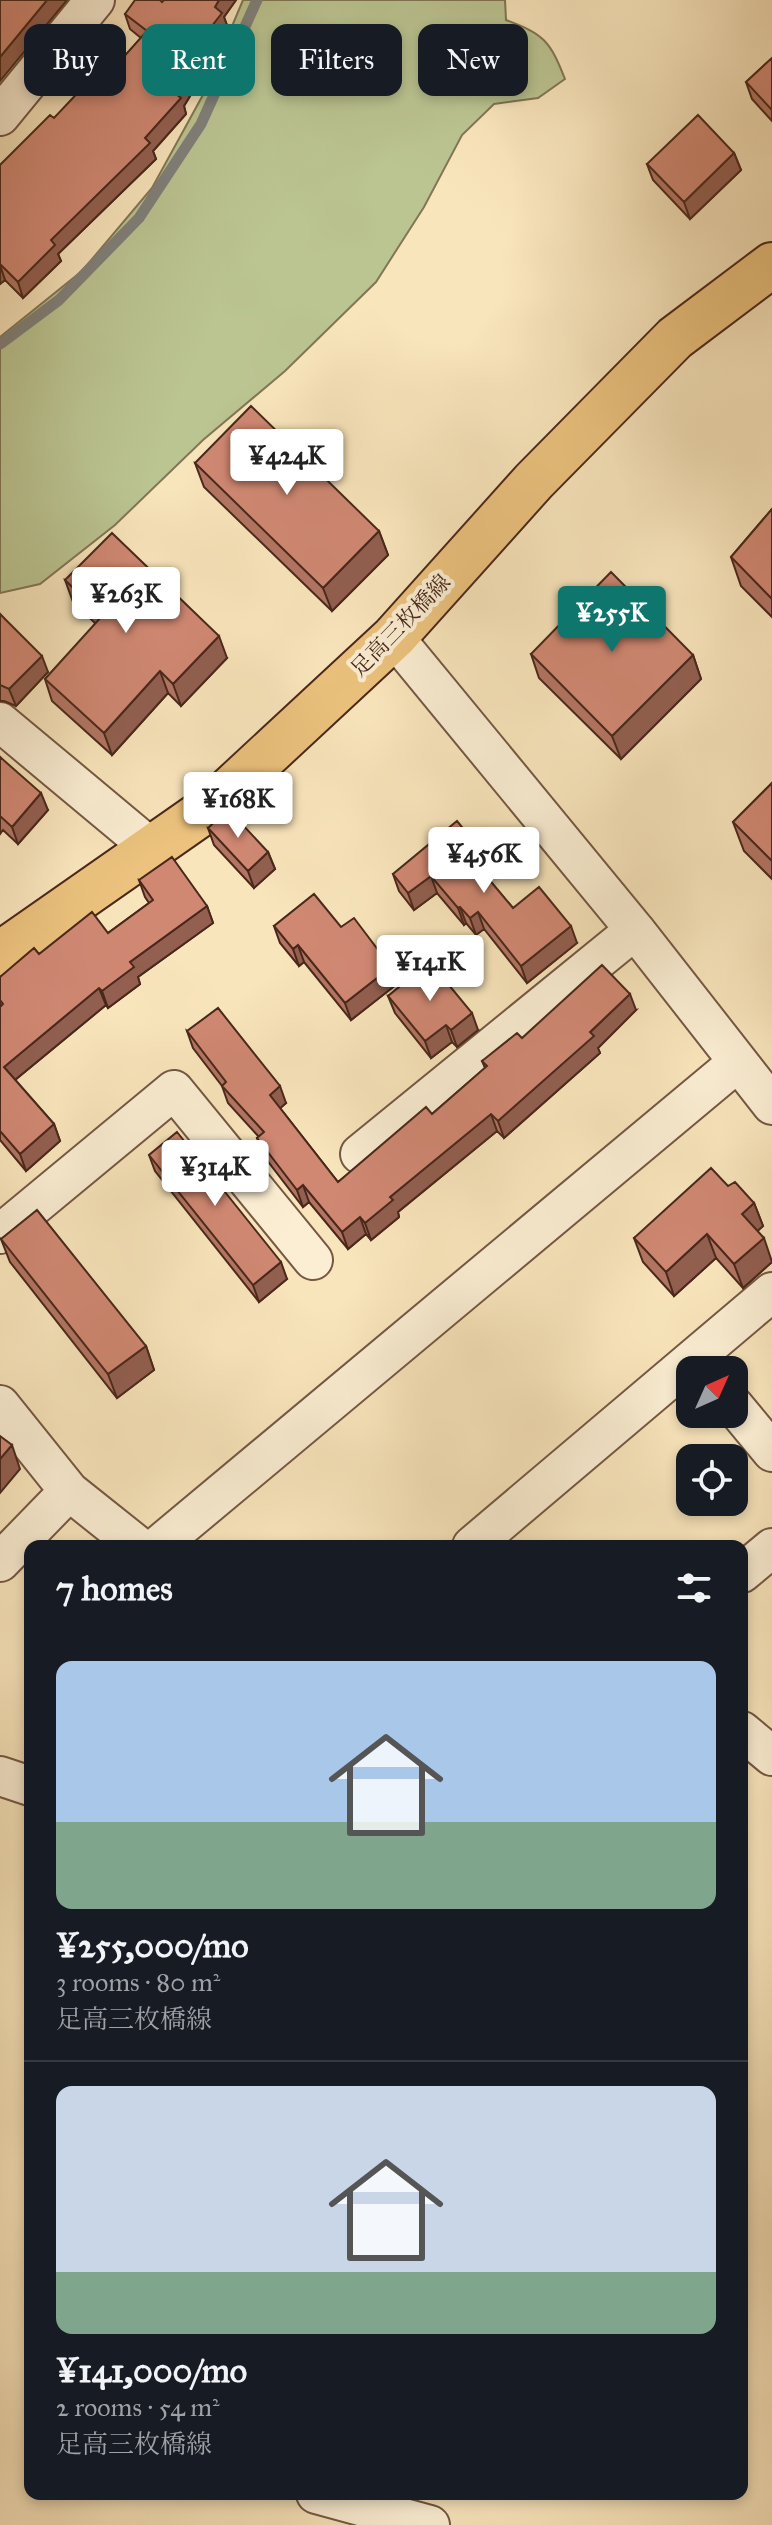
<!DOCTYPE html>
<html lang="en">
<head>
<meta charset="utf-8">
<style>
  :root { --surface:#171b24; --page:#242831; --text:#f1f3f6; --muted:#9ea1a6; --line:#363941; --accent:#0f766e }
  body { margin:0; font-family:"IM FELL Great Primer","Noto Serif JP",serif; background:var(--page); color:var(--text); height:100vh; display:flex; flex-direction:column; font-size:30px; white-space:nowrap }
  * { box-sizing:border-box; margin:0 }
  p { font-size:26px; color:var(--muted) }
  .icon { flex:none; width:44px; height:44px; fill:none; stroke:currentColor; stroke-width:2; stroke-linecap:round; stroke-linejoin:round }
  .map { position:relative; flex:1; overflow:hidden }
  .side { position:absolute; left:24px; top:1540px; width:724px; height:960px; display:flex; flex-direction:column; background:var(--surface); border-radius:16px; box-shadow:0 4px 12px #0003 }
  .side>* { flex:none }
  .hud { position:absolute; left:24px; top:24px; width:724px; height:72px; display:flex; gap:16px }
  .needle { width:52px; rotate:45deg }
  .fabs { position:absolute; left:676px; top:1356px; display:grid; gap:16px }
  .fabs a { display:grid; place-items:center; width:72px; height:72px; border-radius:16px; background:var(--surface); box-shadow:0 4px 12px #0003; font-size:40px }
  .price { position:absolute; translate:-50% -68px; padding:0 18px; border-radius:8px; background:#fff; color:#222; font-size:26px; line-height:52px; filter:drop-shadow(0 2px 4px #0008) }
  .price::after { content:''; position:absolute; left:50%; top:48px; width:24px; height:18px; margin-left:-12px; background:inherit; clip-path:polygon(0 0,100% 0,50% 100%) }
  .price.current { background:var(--accent); color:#fff }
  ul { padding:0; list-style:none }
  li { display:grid; align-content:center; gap:16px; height:424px; padding:0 32px }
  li+li { border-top:2px solid var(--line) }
  li span { display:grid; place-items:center; height:248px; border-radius:16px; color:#555 }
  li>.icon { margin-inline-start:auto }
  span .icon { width:144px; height:144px; fill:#fffc; stroke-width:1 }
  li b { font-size:34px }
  h2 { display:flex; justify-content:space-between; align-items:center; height:96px; padding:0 32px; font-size:34px }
  .chip { padding:0 28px; border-radius:16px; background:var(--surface); box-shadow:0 4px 12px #0003; font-size:28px; line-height:72px }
  .chip.current { background:var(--accent); color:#fff }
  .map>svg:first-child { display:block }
</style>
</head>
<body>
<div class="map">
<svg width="772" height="2525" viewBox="0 0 772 2525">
  <rect width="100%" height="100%" fill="#f9e5bc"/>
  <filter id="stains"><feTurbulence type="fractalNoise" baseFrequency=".0025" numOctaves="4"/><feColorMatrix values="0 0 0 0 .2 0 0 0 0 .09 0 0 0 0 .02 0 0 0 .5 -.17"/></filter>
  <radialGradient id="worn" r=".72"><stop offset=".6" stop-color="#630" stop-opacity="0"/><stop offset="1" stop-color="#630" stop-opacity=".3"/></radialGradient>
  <path fill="#bbc592" stroke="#827656" stroke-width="2" d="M243 0H505L506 20C544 34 550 41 565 79L538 98 494 104 462 135 424 207 376 282 285 371 203 440 115 525 40 584 0 593V337L82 271 152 188 204 93Z"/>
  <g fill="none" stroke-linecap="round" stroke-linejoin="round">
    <path stroke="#80817c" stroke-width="11" d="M0 344 59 300 139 218 201 124 257 0"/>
    <defs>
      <path id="minor" d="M0 116 95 0
        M394 637 635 930 772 1105
        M0 722 151 848
        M360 1154 635 930
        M0 1234 174 1090 313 1260
        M0 1405 69 1491 138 1546
        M734 1406 772 1452
        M158 1546 738 1062
        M472 1546 772 1292
        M0 1562 69 1491
        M742 1573 772 1548
        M742 1731 772 1756
        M0 1776 30 1786
        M316 2494 430 2525"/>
      <path id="major" d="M0 954 212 806 394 637 534 481 675 338 772 265"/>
    </defs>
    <use href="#minor" stroke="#755743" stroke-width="42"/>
    <use href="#major" stroke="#49281b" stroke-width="48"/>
    <use href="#minor" stroke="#fbeed3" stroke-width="38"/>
    <use href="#major" stroke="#ecc27e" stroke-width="44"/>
  </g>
  <path fill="#b37563" stroke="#49281b" stroke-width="2" d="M164 0H236L224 17 228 28 212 48 215 55 184 106 186 114 153 151 156 159 58 254 61 261 23 298 5 280 0 284V165L54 118 95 89 141 38 130 29 125 14 162 2Z
    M772 58V121L752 99 746 82Z
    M734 153 741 170 690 219 653 180 647 164Z
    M195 463 379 531 388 555 332 611 204 487Z
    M772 509V617L741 586 731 557Z
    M65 580 227 658 181 706 168 693 112 755 52 701 45 679 96 624 73 602Z
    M0 614 48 672 16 706 4 701H0Z
    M531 654 693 655 701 679 621 759 539 678Z
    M0 757 48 810 18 844 3 830 0 834Z
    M772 783V879L744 851 733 822Z
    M208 828 268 852 275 869 254 888 214 845Z
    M481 860 476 864 513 908 577 943 527 983 484 929 476 935 466 923 464 925 437 893 414 910 399 891 393 874Z
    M139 880 207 906 213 923 138 977 140 984 108 1008 106 1005 15 1080 54 1124 60 1141 26 1171 0 1140V977L39 954 108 933 149 903 145 897Z
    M274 926 341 927 397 984 351 1020 304 962 299 966 280 943Z
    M388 996 478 1030 457 1047 452 1042 431 1058 395 1013Z
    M636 1010 598 1048 600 1053 504 1138 497 1131 398 1212 399 1217 371 1240 366 1234 348 1249 309 1202 303 1207 263 1155 257 1138 259 1137 228 1103 222 1086 193 1048 187 1031 286 1103 280 1108 338 1182 432 1114 485 1068 482 1061 522 1038Z
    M149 1155 287 1279 259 1302 155 1171Z
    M728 1186 754 1203 763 1226 757 1231 772 1262 743 1288 716 1258 674 1296 643 1262 634 1238Z
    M1 1239 146 1346 154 1370 117 1398 10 1262Z"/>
  <path fill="#925f50" stroke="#49281b" stroke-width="2" d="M47 0H67L0 81V57Z
    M219 0H236L224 17 228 28 212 48 215 55 184 106 186 114 153 151 156 159 58 254 61 261 23 298 18 282 51 240 145 138 176 94 204 36 215 7Z
    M734 153 741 170 690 219 684 202Z
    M0 265 5 280 0 284Z
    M379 531 388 555 332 611 323 588Z
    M219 636 227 658 181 706 173 684Z
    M693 655 701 679 621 759 612 736Z
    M42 656 48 672 16 706 9 689Z
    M160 671 168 693 112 755 104 733Z
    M41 793 48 810 18 844 12 827Z
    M475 843 481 860 471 868 465 851Z
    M268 852 275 869 254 888 248 871Z
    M431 876 437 893 414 910 408 893Z
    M207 906 213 923 138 977 140 984 108 1008 102 991 130 962Z
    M460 907 466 923 464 925 458 908Z
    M478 912 484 929 476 935 470 918Z
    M571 926 577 943 527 983 521 966Z
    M298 945 304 962 299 966 293 949Z
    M391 967 397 984 351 1020 345 1003Z
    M99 988 106 1005 10 1084 4 1067Z
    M630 994 636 1010 598 1048 600 1053 504 1138 498 1121Z
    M472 1013 478 1030 457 1047 451 1030Z
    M446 1025 452 1042 431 1058 425 1041Z
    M280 1086 286 1103 276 1112 270 1095Z
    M491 1114 497 1131 398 1212 399 1217 371 1240 365 1223 390 1197Z
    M54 1124 60 1141 26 1171 20 1154Z
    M303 1185 309 1202 303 1207 297 1190Z
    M754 1203 763 1226 750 1238 742 1214Z
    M360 1217 366 1234 348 1249 342 1232Z
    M707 1234 716 1258 674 1296 666 1272Z
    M764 1238 772 1262 743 1288 734 1264Z
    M281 1262 287 1279 259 1302 253 1285Z
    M146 1346 154 1370 117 1398 108 1374Z
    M12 1445 20 1469 0 1493V1459Z"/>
  <path fill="#d08873" stroke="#49281b" stroke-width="2" d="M0 0H47L0 57Z
    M135 0H160L162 2 164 0H219L215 7 222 13 204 36 209 40 176 94 181 98 145 138 150 143 51 240 55 245 18 282 0 264V165L50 115 54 118 88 82 95 89 147 31 125 14Z
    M772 58V110L746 82Z
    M698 115 734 153 684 202 647 164Z
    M251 406 379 531 323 588 195 463Z
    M772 509V599L731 557Z
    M112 533 219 636 173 684 160 671 104 733 45 679 102 616 65 580Z
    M611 572 693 655 612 736 531 654Z
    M0 614 42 656 9 689 0 685Z
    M0 757 41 793 12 827 0 816Z
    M772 783V861L733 822Z
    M228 809 268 852 248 871 208 828Z
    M457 821 475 843 465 851 513 908 539 887 571 926 521 966 478 912 470 918 460 907 458 908 431 876 408 893 393 874Z
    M172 857 207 906 130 962 134 967 102 991 99 988 4 1067 54 1124 20 1154 0 1131V1007L3 1004 0 1000V977L34 948 39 954 92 912 108 933 153 900 139 880Z
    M314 894 341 927 354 918 391 967 345 1003 298 945 293 949 274 926Z
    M430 962 472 1013 451 1030 446 1025 425 1041 388 996Z
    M602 965 630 994 590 1032 594 1036 498 1121 491 1114 390 1197 393 1200 365 1223 360 1217 342 1232 303 1185 297 1190 257 1138 264 1132 222 1086 226 1082 187 1031 218 1008 280 1086 270 1095 338 1182 426 1107 432 1114 487 1066 482 1061 517 1033 522 1038Z
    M177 1132 281 1262 253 1285 149 1155Z
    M711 1168 728 1186 735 1182 754 1203 742 1214 764 1238 734 1264 707 1234 666 1272 634 1238Z
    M37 1210 146 1346 108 1374 1 1239Z
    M0 1436 12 1445 0 1459Z"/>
  <g text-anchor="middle" stroke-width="8" stroke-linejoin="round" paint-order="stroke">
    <g font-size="22" fill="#49281b" stroke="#fbeed3">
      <text transform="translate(400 625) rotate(-46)" y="8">足高三枚橋線</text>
    </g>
  </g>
  <rect width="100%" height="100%" filter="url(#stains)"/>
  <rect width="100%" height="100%" fill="url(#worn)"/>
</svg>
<div class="fabs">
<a><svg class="needle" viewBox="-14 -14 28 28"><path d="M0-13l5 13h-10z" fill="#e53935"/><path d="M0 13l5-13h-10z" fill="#9ea1a6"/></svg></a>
<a><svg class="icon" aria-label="locate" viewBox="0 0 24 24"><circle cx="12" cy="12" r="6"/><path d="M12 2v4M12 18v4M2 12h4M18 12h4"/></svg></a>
</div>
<b class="price" style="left:287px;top:497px">¥424K</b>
<b class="price" style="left:126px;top:635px">¥263K</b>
<b class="price current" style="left:612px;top:654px">¥255K</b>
<b class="price" style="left:238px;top:840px">¥168K</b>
<b class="price" style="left:484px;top:895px">¥456K</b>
<b class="price" style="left:430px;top:1003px">¥141K</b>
<b class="price" style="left:215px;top:1208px">¥314K</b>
<div class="hud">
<a class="chip">Buy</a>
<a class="chip current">Rent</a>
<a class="chip">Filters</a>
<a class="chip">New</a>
</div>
<section class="side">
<h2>7 homes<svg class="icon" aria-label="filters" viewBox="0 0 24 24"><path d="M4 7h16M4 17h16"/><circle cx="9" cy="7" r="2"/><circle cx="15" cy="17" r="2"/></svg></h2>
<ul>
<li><span style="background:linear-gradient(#a9c7e8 65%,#7fa58c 0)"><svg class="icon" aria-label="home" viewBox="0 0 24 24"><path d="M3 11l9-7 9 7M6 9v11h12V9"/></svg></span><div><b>¥255,000/mo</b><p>3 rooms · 80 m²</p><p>足高三枚橋線</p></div></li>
<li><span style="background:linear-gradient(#c9d6e8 75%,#7fa58c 0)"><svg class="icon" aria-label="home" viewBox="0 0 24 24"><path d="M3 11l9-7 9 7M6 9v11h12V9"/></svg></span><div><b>¥141,000/mo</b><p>2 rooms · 54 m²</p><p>足高三枚橋線</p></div></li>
</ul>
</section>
</div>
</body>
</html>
